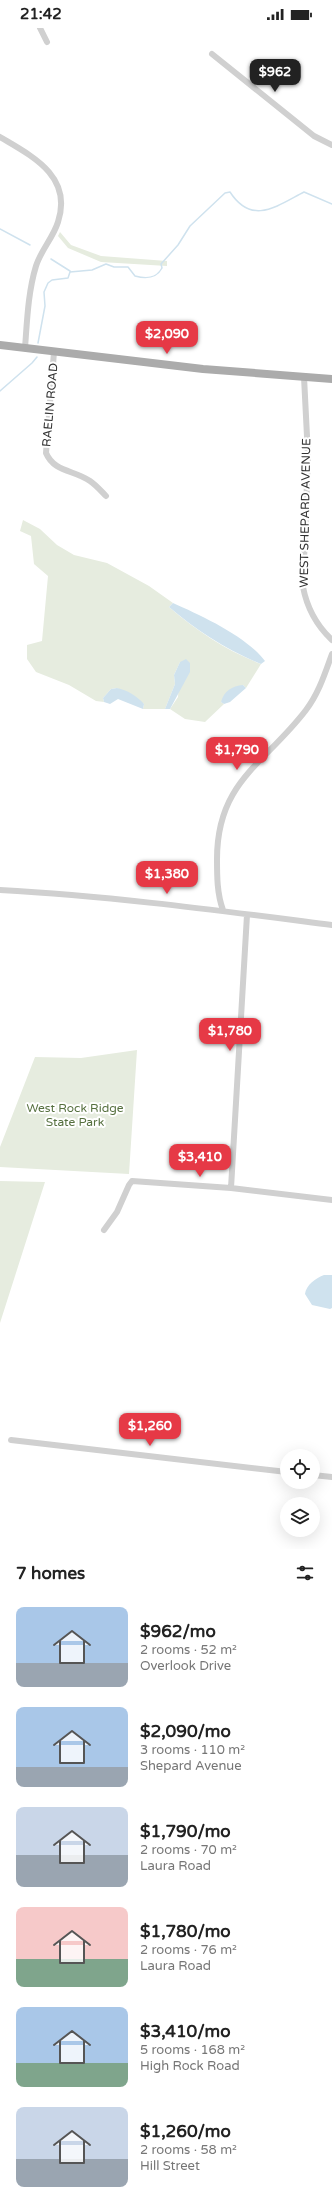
<!DOCTYPE html>
<html lang="en">
<head>
<meta charset="utf-8">
<style>
  :root { --surface:#fff; --page:#f6f6f6; --text:#222; --muted:#767676; --accent:#e63946 }
  body { margin:0; font-family:"Varela Round",sans-serif; background:var(--page); color:var(--text); height:100vh; display:flex; flex-direction:column; font-size:15px; white-space:nowrap }
  * { box-sizing:border-box; margin:0 }
  p { font-size:13px; color:var(--muted) }
  .icon { flex:none; width:22px; height:22px; fill:none; stroke:currentColor; stroke-width:2; stroke-linecap:round; stroke-linejoin:round }
  .map { position:relative; height:1521px; overflow:hidden }
  .details { display:flex; flex-direction:column; background:var(--surface); flex:1 }
  .details>* { flex:none }
  .tools { position:absolute; left:280px; top:1421px; display:grid; gap:8px }
  .tools a { display:grid; place-items:center; width:40px; height:40px; border-radius:50%; background:var(--surface); box-shadow:0 4px 16px #0002; font-size:20px }
  .price { position:absolute; translate:-50% -34px; padding:0 9px; border-radius:8px; background:var(--accent); color:#fff; font-size:13px; line-height:26px; filter:drop-shadow(0 1px 2px #0008) }
  .price::after { content:''; position:absolute; left:50%; top:24px; width:12px; height:9px; margin-left:-6px; background:inherit; clip-path:polygon(0 0,100% 0,50% 100%) }
  .price.active { background:#222; color:#fff }
  ul { padding:0; list-style:none }
  li { display:flex; align-items:center; gap:12px; height:100px; padding:0 16px }
  li span { display:grid; place-items:center; flex:none; width:112px; height:80px; border-radius:8px; color:#555 }
  li>.icon { margin-inline-start:auto }
  span .icon { width:48px; height:48px; fill:#fffc; stroke-width:1 }
  li b { font-size:17px }
  h2 { display:flex; justify-content:space-between; align-items:center; height:48px; padding:0 16px; font-size:17px }
  .status { display:flex; justify-content:space-between; align-items:center; height:28px; padding:0 20px; background:var(--surface); direction:ltr }
  .status svg { height:11px; fill:currentColor }
  .map>svg:first-child { display:block }
</style>
</head>
<body>
<div class="status"><b>21:42</b><svg viewBox="0 0 49 12"><path d="M0 12V9h3v3zM5 12V6h3v6zM10 12V3h3v9zM15 12V0h3v12zM26 1h20v11H26zM47 4h2v5h-2z"/></svg></div>
<div class="map">
<svg width="332" height="1521" viewBox="0 0 332 1521">
  <rect width="100%" height="100%" fill="#fff"/>
  <path fill="#e6ecdf" d="M60 204 71 217 101 228 167 233V238L101 234 68 220 58 208Z
    M23 492 40 501 57 517 74 527 107 535 149 558 173 575 169 579C197 603 227 623 261 636L246 660 243 657 221 674 224 676 205 694 185 691 170 681 178 669 180 634 174 647 175 656 165 681H143L144 676 117 660 111 661 103 670 104 674 96 673 69 657 36 644 27 631V617L42 613 48 548 34 536 31 508 20 503Z
    M137 1022 129 1146 0 1139V1119L35 1029 81 1030Z
    M0 1153 45 1154 0 1295Z"/>
  <path fill="#cfe2ee" d="M173 575C202 588 246 608 265 633L261 636C227 622 197 603 169 579Z
    M186 631 190 635V644L170 681H165L175 656 174 647 180 634Z
    M243 657 246 660 230 674 224 676 221 674C224 663 232 658 243 657Z
    M117 660C127 662 137 668 144 676L143 681 118 671 110 676 104 674 103 670 111 661Z
    M324 1247H332V1280L330 1281 312 1277 305 1266C306 1257 316 1250 324 1247Z"/>
  <g fill="none" stroke-linecap="round" stroke-linejoin="round">
    <path stroke="#cfe2ee" stroke-width="1.5" d="M0 201 30 217
      M51 231 70 243
      M38 315 45 278 44 264 48 255 52 252 68 250 70 244 92 242 106 236 114 239H128L135 248C146 251 156 251 162 240L161 236 178 217 190 198 225 165 230 164C252 198 277 178 304 164L332 176
      M0 363 32 335 37 329"/>
    <path stroke="#d0d0d0" stroke-width="6" d="M40 0 47 14
      M212 26 314 108 332 117
      M0 109C32 128 73 148 58 194 53 210 41 222 36 238 28 264 27 294 25 320
      M54 324 46 425C54 444 74 442 90 453 96 457 101 463 106 468
      M304 349 308 428 303 559C307 580 316 597 332 612
      M0 862C111 868 222 883 332 897
      M223 882C217 866 217 848 217 831 217 753 265 736 306 682 319 665 325 645 332 626
      M231 1160 247 887
      M104 1202 117 1184 129 1157 132 1153 231 1160 332 1172
      M11 1412 287 1444
      M313 1447 332 1449"/>
    <path stroke="#ababab" stroke-width="8" d="M0 317 203 341 332 351"/>
  </g>
  <g text-anchor="middle" stroke-width="4" stroke-linejoin="round" paint-order="stroke">
    <g font-size="12" fill="#333" stroke="#fff">
      <text transform="translate(50 377) rotate(-85)" y="4">RAELIN ROAD</text>
      <text transform="translate(305 485) rotate(-89)" y="4">WEST SHEPARD AVENUE</text>
    </g>
    <g font-size="12" fill="#56703f" stroke="#fff">
      <text x="75" y="1084">West Rock Ridge<tspan x="75" dy="14">State Park</tspan></text>
    </g>
  </g>
</svg>
<div class="tools">
<a><svg class="icon" aria-label="locate" viewBox="0 0 24 24"><circle cx="12" cy="12" r="6"/><path d="M12 2v4M12 18v4M2 12h4M18 12h4"/></svg></a>
<a><svg class="icon" aria-label="layers" viewBox="0 0 24 24"><path d="M12 4l9 5-9 5-9-5zM3 14l9 5 9-5"/></svg></a>
</div>
<b class="price active" style="left:275px;top:65px">$962</b>
<b class="price" style="left:167px;top:327px">$2,090</b>
<b class="price" style="left:237px;top:743px">$1,790</b>
<b class="price" style="left:167px;top:867px">$1,380</b>
<b class="price" style="left:230px;top:1024px">$1,780</b>
<b class="price" style="left:200px;top:1150px">$3,410</b>
<b class="price" style="left:150px;top:1419px">$1,260</b>
</div>
<section class="details">
<h2>7 homes<svg class="icon" aria-label="filters" viewBox="0 0 24 24"><path d="M4 7h16M4 17h16"/><circle cx="9" cy="7" r="2"/><circle cx="15" cy="17" r="2"/></svg></h2>
<ul>
<li><span style="background:linear-gradient(#a9c7e8 70%,#9aa5b1 0)"><svg class="icon" aria-label="home" viewBox="0 0 24 24"><path d="M3 11l9-7 9 7M6 9v11h12V9"/></svg></span><div><b>$962/mo</b><p>2 rooms · 52 m²</p><p>Overlook Drive</p></div></li>
<li><span style="background:linear-gradient(#a9c7e8 75%,#9aa5b1 0)"><svg class="icon" aria-label="home" viewBox="0 0 24 24"><path d="M3 11l9-7 9 7M6 9v11h12V9"/></svg></span><div><b>$2,090/mo</b><p>3 rooms · 110 m²</p><p>Shepard Avenue</p></div></li>
<li><span style="background:linear-gradient(#c9d6e8 60%,#9aa5b1 0)"><svg class="icon" aria-label="home" viewBox="0 0 24 24"><path d="M3 11l9-7 9 7M6 9v11h12V9"/></svg></span><div><b>$1,790/mo</b><p>2 rooms · 70 m²</p><p>Laura Road</p></div></li>
<li><span style="background:linear-gradient(#f6c9c9 65%,#7fa58c 0)"><svg class="icon" aria-label="home" viewBox="0 0 24 24"><path d="M3 11l9-7 9 7M6 9v11h12V9"/></svg></span><div><b>$1,780/mo</b><p>2 rooms · 76 m²</p><p>Laura Road</p></div></li>
<li><span style="background:linear-gradient(#a9c7e8 70%,#7fa58c 0)"><svg class="icon" aria-label="home" viewBox="0 0 24 24"><path d="M3 11l9-7 9 7M6 9v11h12V9"/></svg></span><div><b>$3,410/mo</b><p>5 rooms · 168 m²</p><p>High Rock Road</p></div></li>
<li><span style="background:linear-gradient(#c9d6e8 65%,#9aa5b1 0)"><svg class="icon" aria-label="home" viewBox="0 0 24 24"><path d="M3 11l9-7 9 7M6 9v11h12V9"/></svg></span><div><b>$1,260/mo</b><p>2 rooms · 58 m²</p><p>Hill Street</p></div></li>
</ul>
</section>
</body>
</html>
